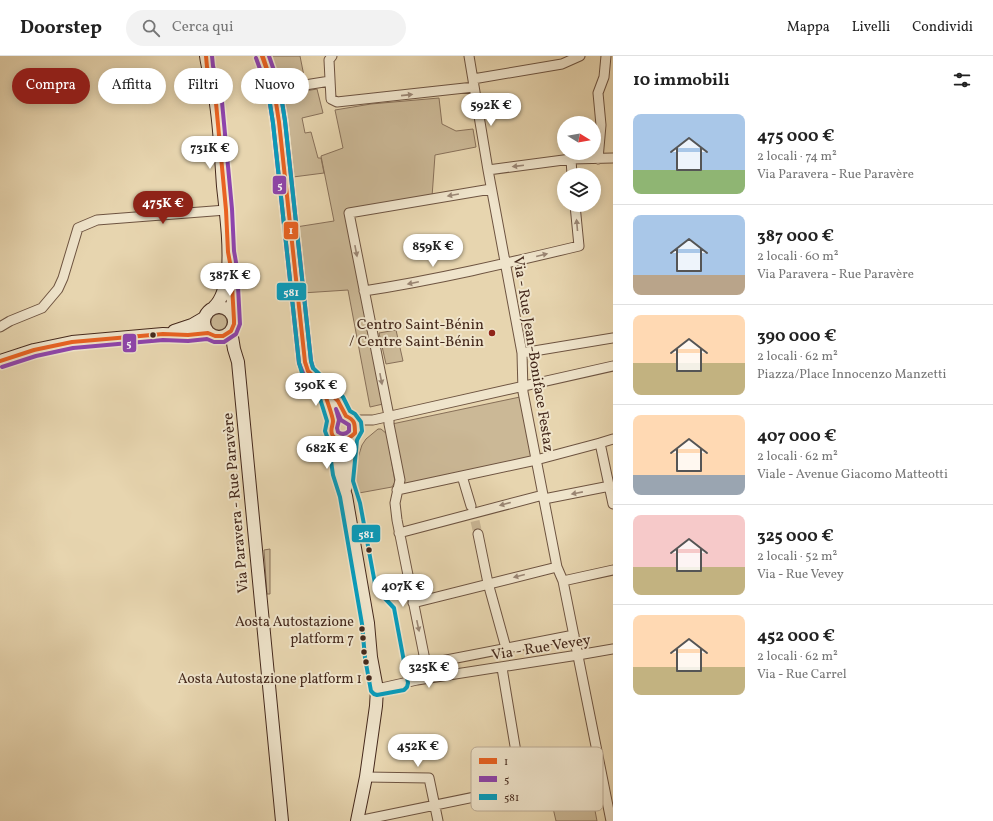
<!DOCTYPE html>
<html lang="it">
<head>
<meta charset="utf-8">
<style>
  :root { --surface:#fff; --page:#f2f2f2; --text:#222; --muted:#767676; --line:#e0e0e0; --accent:#8f2418 }
  body { margin:0; font-family:Vollkorn,serif; background:var(--page); color:var(--text); height:100vh; display:flex; flex-direction:column; font-size:15px; white-space:nowrap }
  * { box-sizing:border-box; margin:0 }
  p { font-size:13px; color:var(--muted) }
  .icon { flex:none; width:22px; height:22px; fill:none; stroke:currentColor; stroke-width:2; stroke-linecap:round; stroke-linejoin:round }
  .map { position:relative; flex:1; overflow:hidden }
  .sheet { display:flex; flex-direction:column; background:var(--surface); width:380px }
  .sheet>* { flex:none }
  .hud { position:absolute; left:12px; top:12px; width:380px; height:36px; display:flex; gap:8px }
  .needle { width:26px; rotate:101deg }
  .buttons { position:absolute; left:557px; top:60px; display:grid; gap:8px }
  .buttons a { display:grid; place-items:center; width:44px; height:44px; border-radius:50%; background:var(--surface); box-shadow:0 2px 10px #0003; font-size:20px }
  .price { position:absolute; translate:-50% -34px; padding:0 9px; border-radius:14px; background:#fff; color:#222; font-size:13px; line-height:26px; filter:drop-shadow(0 1px 2px #0008) }
  .price::after { content:''; position:absolute; left:50%; top:24px; width:12px; height:9px; margin-left:-6px; background:inherit; clip-path:polygon(0 0,100% 0,50% 100%) }
  .price.current { background:var(--accent); color:#fff }
  ul { padding:0; list-style:none }
  li { display:flex; align-items:center; gap:12px; height:100px; padding:0 20px }
  li+li { border-top:1px solid var(--line) }
  li span { display:grid; place-items:center; flex:none; width:112px; height:80px; border-radius:8px; color:#555 }
  li>.icon { margin-inline-start:auto }
  span .icon { width:48px; height:48px; fill:#fffc; stroke-width:1 }
  li b { font-size:17px }
  h2 { display:flex; justify-content:space-between; align-items:center; height:48px; padding:0 20px; font-size:17px }
  .tag { padding:0 14px; border-radius:18px; background:var(--surface); box-shadow:0 2px 10px #0003; font-size:14px; line-height:36px }
  .tag.current { background:var(--accent); color:#fff }
  header { display:flex; align-items:center; gap:24px; box-sizing:border-box; height:56px; padding:0 20px; background:var(--surface); border-bottom:1px solid var(--line) }
  header strong { font-size:19px }
  nav { display:flex; gap:22px; margin-inline-start:auto; font-size:14px }
  .search { width:280px; height:36px; background:var(--page); display:flex; align-items:center; gap:10px; box-sizing:border-box; padding:0 14px; border-radius:22px; color:var(--muted); font-size:15px }
  main { display:flex; flex:1; min-height:0 }
  .map>svg:first-child { display:block }
</style>
</head>
<body>
<header>
<strong>Doorstep</strong>
<div class="search"><svg class="icon" aria-label="search" viewBox="0 0 24 24"><circle cx="10" cy="10" r="6"/><path d="M15 15l6 6"/></svg>Cerca qui</div>
<nav><a>Mappa</a><a>Livelli</a><a>Condividi</a></nav>
</header>
<main>
<div class="map">
<svg width="613" height="765" viewBox="0 0 613 765">
  <rect width="100%" height="100%" fill="#e7d5af"/>
  <filter id="stains"><feTurbulence type="fractalNoise" baseFrequency=".005" numOctaves="4"/><feColorMatrix values="0 0 0 0 .2 0 0 0 0 .09 0 0 0 0 .02 0 0 0 .5 -.17"/></filter>
  <radialGradient id="worn" r=".72"><stop offset=".6" stop-color="#630" stop-opacity="0"/><stop offset="1" stop-color="#630" stop-opacity=".3"/></radialGradient>
  <path fill="#cbb896" stroke="#887059" d="M267 0H300L305 25 276 30Z
    M317 33 323 57 302 62 305 77 311 76 318 102H321L324 117 293 121 285 43 287 38Z
    M439 42 442 68 456 75 473 73 476 91 435 99 432 141 346 155 383 348 370 351 348 234 302 237 296 171 334 165 321 100 343 92 335 54 371 48Z
    M211 266a8 8 0 1 1 16 0a8 8 0 1 1-16 0Z
    M396 274 403 305 386 308 379 277Z
    M520 341 532 402 405 429 392 368Z
    M378 373H381L387 378 395 426 392 431 359 437 358 436 354 419V414L362 389 366 383Z
    M270 493V538H267L264 494Z
    M593 744 597 765H556L553 752Z"/>
  <g fill="none" stroke-linecap="round" stroke-linejoin="round">
    <path stroke="#c7b392" stroke-width="9" stroke-dasharray="9 4.5" stroke-linecap="butt" d="M475 465 478 478"/>
    <defs>
      <path id="street" d="M332 0 329 4 331 43 337 46 474 31
        M469 0 488 114 522 297 523 336 557 511 563 525 611 765
        M473 23 562 8 580 0
        M274 34 330 25
        M571 103 572 119
        M598 103 601 69 598 37 604 21 606 0
        M488 114 571 103 613 102
        M491 133 349 157 389 360V368L400 424 395 447 397 464 425 604 427 607H431L574 579
        M364 235C436 224 508 207 579 190L575 149
        M0 271 10 265 42 252 58 233 63 222 78 172 97 164 226 154
        M522 297 613 282
        M353 364H373L613 310
        M600 387 613 383
        M462 420 471 450
        M397 434 536 404 600 387 613 448
        M544 443 610 430
        M399 477 543 439
        M478 478 488 527 506 592
        M563 525 613 514
        M413 547 557 511
        M502 612 522 732
        M377 633 417 624 578 599 613 593
        M366 721 429 722 438 765
        M358 765 601 715"/>
      <path id="secondary" d="M206 0C208 16 214 31 216 48 220 75 221 103 223 130 226 158 230 187 228 215 226 228 223 243 214 251
        M262 0 274 34 279 66 305 306C314 327 337 338 346 360
        M232 219 233 260
        M204 266a15 15 0 1 1 30 0a15 15 0 1 1-30 0Z
        M174 275 192 269 204 262
        M231 275 234 293 238 306 282 765
        M0 305 34 294 72 286 163 278 188 279 208 277
        M323 331 333 365
        M334 381 344 385 351 382 356 374 353 364 346 360 338 361 333 365 331 371 332 378 334 381 339 418 346 440 368 567 371 601 377 633 376 650 366 721 357 765
        M346 431 351 382"/>
    </defs>
    <use href="#street" stroke="#6e5441" stroke-width="11"/>
    <use href="#secondary" stroke="#45291c" stroke-width="14"/>
    <use href="#street" stroke="#efe4cb" stroke-width="9"/>
    <use href="#secondary" stroke="#efe4cb" stroke-width="12"/>
    <defs>
      <path id="bus-1" d="M262 0 263 1 274 34Z
        M274 34 279 66 305 306 308 315
        M0 305 34 294 72 286 163 278 188 279 208 277 215 280H223L231 275 234 268V264L231 212 228 196 226 154 216 47 207 11 206 0
        M308 315 338 345 346 360C355 364 355 368 355 377 349 383 340 388 333 380 329 375 333 370 333 365 333 361 323 332 321 329 317 324 312 320 308 315Z"/>
      <path id="bus-2" d="M269 0 280 32
        M256 2 268 35 273 67 299 307 303 317
        M280 33 285 65 311 305 313 312
        M2 311 36 300 73 292 163 284 188 285 207 283 214 286H224L236 278 240 268 237 212 234 195 232 153 222 46 213 10 212 0
        M336 353 341 364 349 369V375C346 378 342 379 338 376L337 372 339 364Z"/>
      <path id="bus-3" d="M280 33 285 65 311 305 313 312 343 341 350 355 355 358 361 366 362 375 357 384 353 425 360 447 376 533 394 552 408 627 407 631 404 634 377 639 374 638 371 635 365 602 362 568 340 441 333 419 328 383 325 375 327 365 317 333 304 319
        M268 35 273 67 299 307 302 317"/>
    </defs>
    <use href="#bus-1" stroke="#efe4cb" stroke-width="7"/>
    <use href="#bus-2" stroke="#efe4cb" stroke-width="7"/>
    <use href="#bus-3" stroke="#efe4cb" stroke-width="7"/>
    <use href="#bus-1" stroke="#e96222" stroke-width="4"/>
    <use href="#bus-2" stroke="#8e44ad" stroke-width="4"/>
    <use href="#bus-3" stroke="#079cbc" stroke-width="4"/>
  </g>
  <defs><path id="oneway-solid" d="M-6-.8H1V-3.2L6.5 0L1 3.2V.8H-6Z"/></defs>
  <g fill="#9a8674">
    <use href="#oneway-solid" transform="translate(407 39) rotate(-6)"/>
    <use href="#oneway-solid" transform="translate(518 110) rotate(173)"/>
    <use href="#oneway-solid" transform="translate(453 139) rotate(170)"/>
    <use href="#oneway-solid" transform="translate(577 169) rotate(-95)"/>
    <use href="#oneway-solid" transform="translate(356 195) rotate(79)"/>
    <use href="#oneway-solid" transform="translate(542 199) rotate(-14)"/>
    <use href="#oneway-solid" transform="translate(413 227) rotate(168)"/>
    <use href="#oneway-solid" transform="translate(381 323) rotate(79)"/>
    <use href="#oneway-solid" transform="translate(577 437) rotate(169)"/>
    <use href="#oneway-solid" transform="translate(505 448) rotate(165)"/>
    <use href="#oneway-solid" transform="translate(519 520) rotate(166)"/>
    <use href="#oneway-solid" transform="translate(418 570) rotate(78)"/>
  </g>
  <circle fill="#8f2418" stroke="#efe4cb" stroke-width="1.5" cx="492" cy="277" r="4"/>
  <g fill="#45291c" stroke="#efe4cb" stroke-width="1.5">
    <circle cx="153" cy="279" r="3.5"/>
    <circle cx="369" cy="494" r="3.5"/>
    <circle cx="362" cy="573" r="3.5"/>
    <circle cx="363" cy="582" r="3.5"/>
    <circle cx="364" cy="596" r="3.5"/>
    <circle cx="366" cy="606" r="3.5"/>
    <circle cx="369" cy="622" r="3.5"/>
  </g>
  <g text-anchor="middle" stroke-width="4" stroke-linejoin="round" paint-order="stroke">
    <g font-size="14" fill="#45291c" stroke="#efe4cb" text-anchor="end">
      <text x="354" y="570">Aosta Autostazione<tspan x="354" dy="17">platform 7</tspan></text>
      <text x="362" y="627">Aosta Autostazione platform 1</text>
    </g>
    <g font-size="15" fill="#45291c" stroke="#efe4cb" text-anchor="end">
      <text x="484" y="273">Centro Saint-Bénin<tspan x="484" dy="17">/ Centre Saint-Bénin</tspan></text>
    </g>
    <g font-size="15" fill="#45291c" stroke="#efe4cb">
      <text transform="translate(534 298) rotate(81)" y="5">Via - Rue Jean-Boniface Festaz</text>
      <text transform="translate(235 447) rotate(-95)" y="5">Via Paravera - Rue Paravère</text>
      <text transform="translate(541 591) rotate(-9)" y="5">Via - Rue Vevey</text>
    </g>
  </g>
  <rect x="471" y="691" width="132" height="64" rx="6" fill="#efe4cb" stroke="#bcac96" stroke-width="1"/>
  <rect x="479" y="702" width="18" height="6" fill="#e96222"/>
  <rect x="479" y="720" width="18" height="6" fill="#8e44ad"/>
  <rect x="479" y="738" width="18" height="6" fill="#079cbc"/>
  <g font-size="11" fill="#45291c">
    <text x="504" y="709">1</text>
    <text x="504" y="727">5</text>
    <text x="504" y="745">581</text>
  </g>
  <g stroke="#efe4cb" stroke-width="1.5">
    <rect x="272" y="119" width="15" height="20" rx="4" fill="#8e44ad"/>
    <rect x="283" y="165" width="16" height="19" rx="4" fill="#e96222"/>
    <rect x="276" y="226" width="31" height="19" rx="4" fill="#079cbc"/>
    <rect x="122" y="277" width="15" height="20" rx="4" fill="#8e44ad"/>
    <rect x="351" y="468" width="30" height="19" rx="4" fill="#079cbc"/>
  </g>
  <g font-size="11" text-anchor="middle" font-weight="bold" fill="#fff">
    <text x="280" y="133">5</text>
    <text x="291" y="178">1</text>
    <text x="291" y="240">581</text>
    <text x="129" y="291">5</text>
    <text x="366" y="482">581</text>
  </g>
  <rect width="100%" height="100%" filter="url(#stains)"/>
  <rect width="100%" height="100%" fill="url(#worn)"/>
</svg>
<div class="buttons">
<a><svg class="needle" viewBox="-14 -14 28 28"><path d="M0-13l5 13h-10z" fill="#e53935"/><path d="M0 13l5-13h-10z" fill="#767676"/></svg></a>
<a><svg class="icon" aria-label="layers" viewBox="0 0 24 24"><path d="M12 4l9 5-9 5-9-5zM3 14l9 5 9-5"/></svg></a>
</div>
<b class="price" style="left:491px;top:71px">592K €</b>
<b class="price" style="left:210px;top:114px">731K €</b>
<b class="price current" style="left:163px;top:169px">475K €</b>
<b class="price" style="left:433px;top:212px">859K €</b>
<b class="price" style="left:230px;top:241px">387K €</b>
<b class="price" style="left:316px;top:351px">390K €</b>
<b class="price" style="left:327px;top:414px">682K €</b>
<b class="price" style="left:403px;top:552px">407K €</b>
<b class="price" style="left:429px;top:633px">325K €</b>
<b class="price" style="left:418px;top:712px">452K €</b>
<div class="hud">
<a class="tag current">Compra</a>
<a class="tag">Affitta</a>
<a class="tag">Filtri</a>
<a class="tag">Nuovo</a>
</div>
</div>
<section class="sheet">
<h2>10 immobili<svg class="icon" aria-label="filters" viewBox="0 0 24 24"><path d="M4 7h16M4 17h16"/><circle cx="9" cy="7" r="2"/><circle cx="15" cy="17" r="2"/></svg></h2>
<ul>
<li><span style="background:linear-gradient(#a9c7e8 70%,#8fb573 0)"><svg class="icon" aria-label="home" viewBox="0 0 24 24"><path d="M3 11l9-7 9 7M6 9v11h12V9"/></svg></span><div><b>475 000 €</b><p>2 locali · 74 m²</p><p>Via Paravera - Rue Paravère</p></div></li>
<li><span style="background:linear-gradient(#a9c7e8 75%,#b9a48a 0)"><svg class="icon" aria-label="home" viewBox="0 0 24 24"><path d="M3 11l9-7 9 7M6 9v11h12V9"/></svg></span><div><b>387 000 €</b><p>2 locali · 60 m²</p><p>Via Paravera - Rue Paravère</p></div></li>
<li><span style="background:linear-gradient(#ffd9b3 60%,#c2b280 0)"><svg class="icon" aria-label="home" viewBox="0 0 24 24"><path d="M3 11l9-7 9 7M6 9v11h12V9"/></svg></span><div><b>390 000 €</b><p>2 locali · 62 m²</p><p>Piazza/Place Innocenzo Manzetti</p></div></li>
<li><span style="background:linear-gradient(#ffd9b3 75%,#9aa5b1 0)"><svg class="icon" aria-label="home" viewBox="0 0 24 24"><path d="M3 11l9-7 9 7M6 9v11h12V9"/></svg></span><div><b>407 000 €</b><p>2 locali · 62 m²</p><p>Viale - Avenue Giacomo Matteotti</p></div></li>
<li><span style="background:linear-gradient(#f6c9c9 65%,#c2b280 0)"><svg class="icon" aria-label="home" viewBox="0 0 24 24"><path d="M3 11l9-7 9 7M6 9v11h12V9"/></svg></span><div><b>325 000 €</b><p>2 locali · 52 m²</p><p>Via - Rue Vevey</p></div></li>
<li><span style="background:linear-gradient(#ffd9b3 65%,#c2b280 0)"><svg class="icon" aria-label="home" viewBox="0 0 24 24"><path d="M3 11l9-7 9 7M6 9v11h12V9"/></svg></span><div><b>452 000 €</b><p>2 locali · 62 m²</p><p>Via - Rue Carrel</p></div></li>
</ul>
</section>
</main>
</body>
</html>
